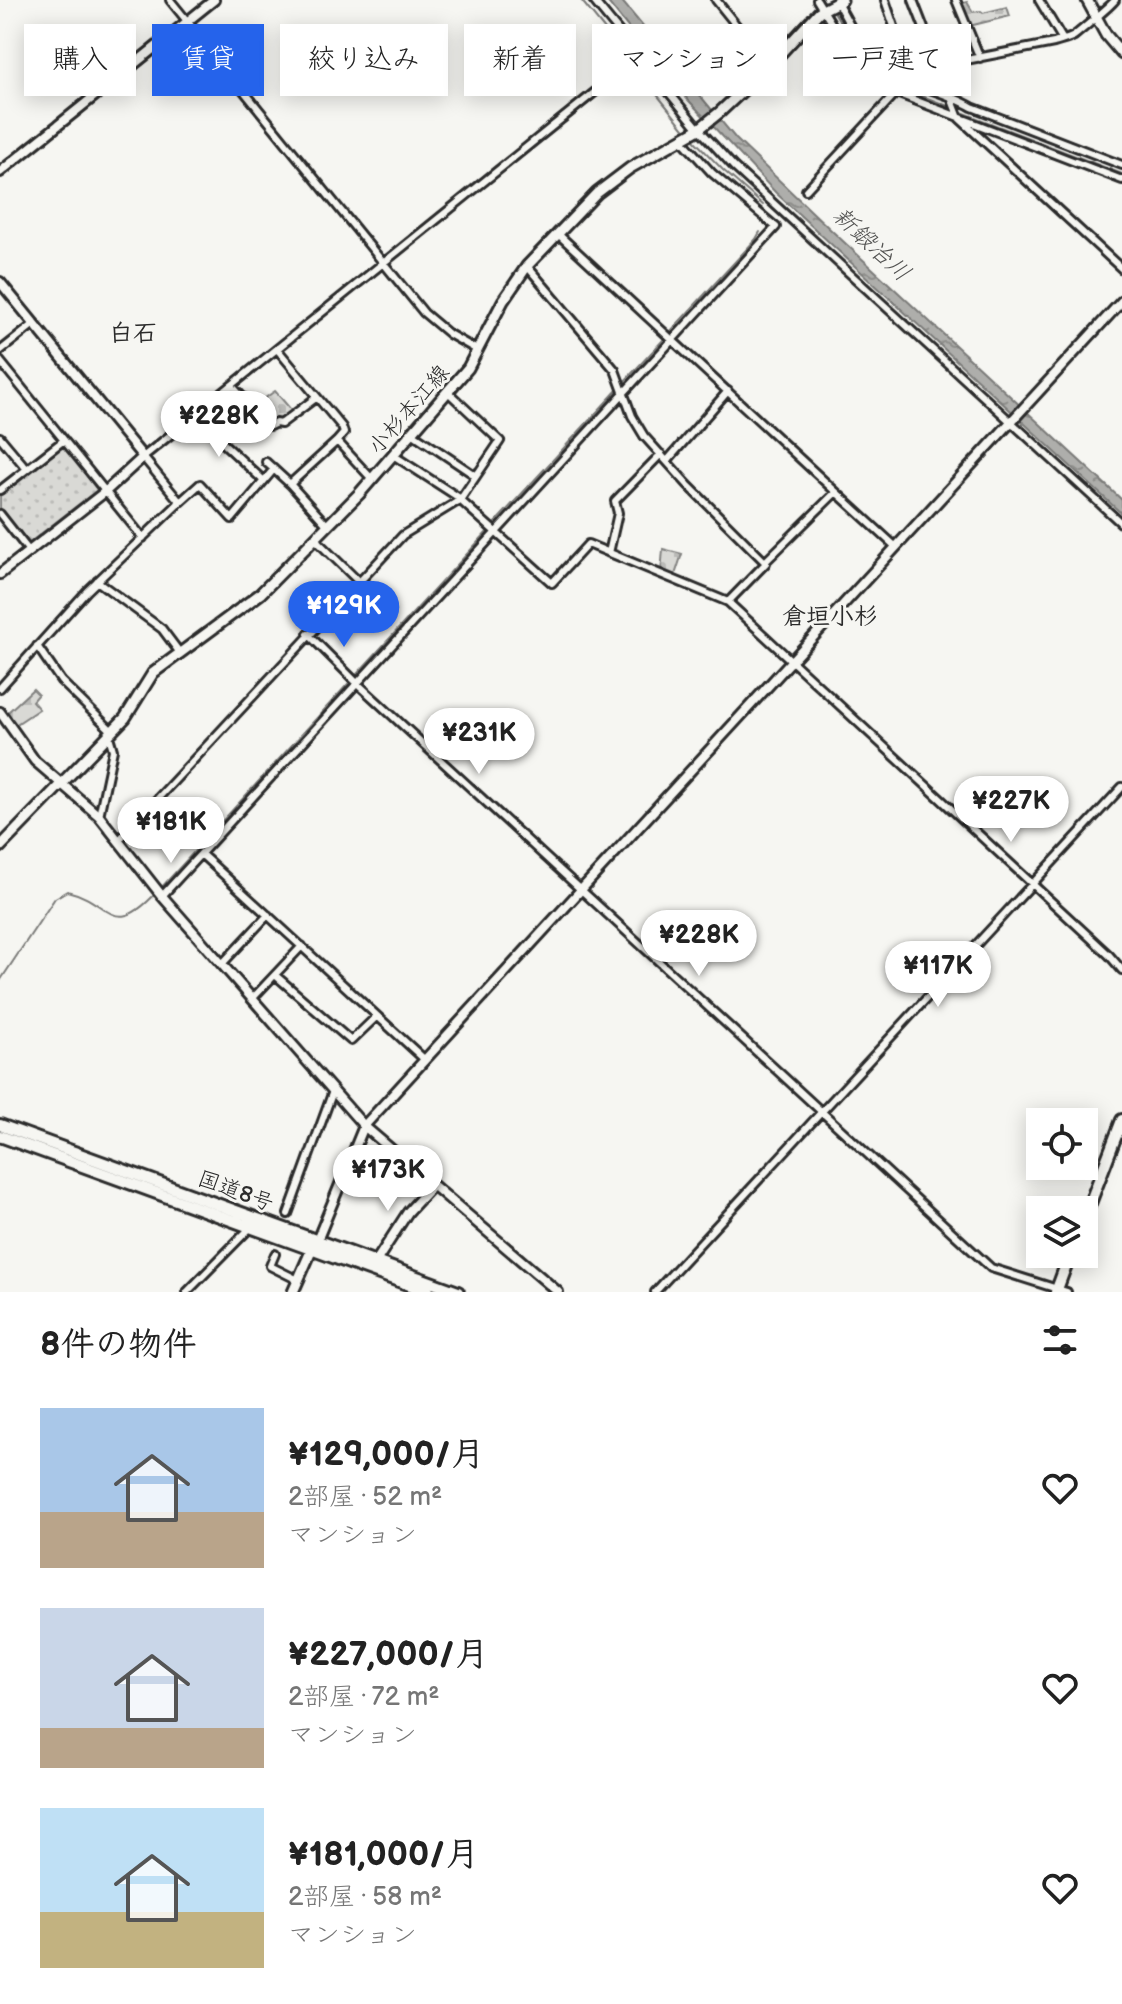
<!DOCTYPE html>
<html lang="ja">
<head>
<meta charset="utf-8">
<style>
  :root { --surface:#fff; --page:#f6f6f6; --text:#222; --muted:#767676; --accent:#2563eb }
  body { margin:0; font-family:"Balsamiq Sans","Klee One",sans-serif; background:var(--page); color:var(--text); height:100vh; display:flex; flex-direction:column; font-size:30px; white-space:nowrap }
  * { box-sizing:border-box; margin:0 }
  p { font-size:26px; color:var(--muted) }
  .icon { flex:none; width:44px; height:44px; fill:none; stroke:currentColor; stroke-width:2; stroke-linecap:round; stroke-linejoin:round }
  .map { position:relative; height:1292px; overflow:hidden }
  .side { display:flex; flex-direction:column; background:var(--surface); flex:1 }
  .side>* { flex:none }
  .top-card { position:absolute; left:24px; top:24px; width:1074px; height:72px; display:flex; gap:16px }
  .tools { position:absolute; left:1026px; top:1108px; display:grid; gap:16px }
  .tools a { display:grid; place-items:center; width:72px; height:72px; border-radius:0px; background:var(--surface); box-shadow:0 4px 20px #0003; font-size:40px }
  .price { position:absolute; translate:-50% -68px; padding:0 18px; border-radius:28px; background:#fff; color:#222; font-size:26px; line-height:52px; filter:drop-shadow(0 2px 4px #0008) }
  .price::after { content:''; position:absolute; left:50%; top:48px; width:24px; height:18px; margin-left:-12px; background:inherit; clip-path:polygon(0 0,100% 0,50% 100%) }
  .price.selected { background:var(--accent); color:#fff }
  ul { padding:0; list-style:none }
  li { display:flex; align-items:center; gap:24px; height:200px; padding:0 40px }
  li span { display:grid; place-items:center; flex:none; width:224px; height:160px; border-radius:0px; color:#555 }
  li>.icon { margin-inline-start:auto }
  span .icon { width:96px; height:96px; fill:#fffc; stroke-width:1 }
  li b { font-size:34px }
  h2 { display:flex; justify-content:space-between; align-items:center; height:96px; padding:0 40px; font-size:34px }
  .pill { padding:0 28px; border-radius:0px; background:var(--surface); box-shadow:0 4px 20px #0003; font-size:28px; line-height:72px }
  .pill.selected { background:var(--accent); color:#fff }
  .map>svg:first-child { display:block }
</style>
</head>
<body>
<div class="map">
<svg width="1122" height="1292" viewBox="0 0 1122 1292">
  <defs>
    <pattern id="grass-dots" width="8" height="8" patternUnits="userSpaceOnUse" patternTransform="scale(2)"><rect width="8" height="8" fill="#d9d9d5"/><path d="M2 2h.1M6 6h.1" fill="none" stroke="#babab7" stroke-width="1.8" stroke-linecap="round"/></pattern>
    <pattern id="cemetery-stones" width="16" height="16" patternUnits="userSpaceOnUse" patternTransform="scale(2)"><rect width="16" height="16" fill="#d9d9d5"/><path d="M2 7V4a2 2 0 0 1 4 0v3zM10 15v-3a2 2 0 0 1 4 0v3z" fill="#babab7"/></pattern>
    <pattern id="water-ripples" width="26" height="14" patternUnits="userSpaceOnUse" patternTransform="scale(2)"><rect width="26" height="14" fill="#aeaeab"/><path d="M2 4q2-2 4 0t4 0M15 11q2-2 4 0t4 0" fill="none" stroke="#8e8e8b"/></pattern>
  </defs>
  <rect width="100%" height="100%" fill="#f6f6f2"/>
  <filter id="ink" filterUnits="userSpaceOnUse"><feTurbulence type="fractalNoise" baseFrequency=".0125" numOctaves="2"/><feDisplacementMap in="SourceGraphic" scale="16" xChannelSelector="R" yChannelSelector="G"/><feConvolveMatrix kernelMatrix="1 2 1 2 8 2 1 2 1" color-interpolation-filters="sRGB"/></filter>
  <g filter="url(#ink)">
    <path fill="url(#grass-dots)" stroke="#828280" stroke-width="2" d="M65 446 97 490 29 543 0 508V494L60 447Z"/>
    <path fill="url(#cemetery-stones)" stroke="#828280" stroke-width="2" d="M967 2 973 12 981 11 983 13 1007 7 1010 16 969 26 960 4Z
      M275 391 292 411 281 422 277 419 271 424 254 406Z
      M663 549 682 554 674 578 661 573Z
      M33 689 38 694 32 701 39 709 15 725 8 712Z"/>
    <path fill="url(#water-ripples)" stroke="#7a7a78" stroke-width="2" d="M606 0H621L736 139 831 230 1122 500V514L776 193 676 87Z"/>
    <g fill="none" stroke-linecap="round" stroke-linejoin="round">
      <path stroke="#7a7a78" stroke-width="2" d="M581 0 687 132
        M832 8 864 63 886 82 953 108
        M959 111 1122 174
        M691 137 723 170 763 205
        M669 333 756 239 760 232
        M623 383 665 338
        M493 525 619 388
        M161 888 489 530
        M0 981 55 898 67 891C111 901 112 941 157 892"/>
      <path stroke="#cdcdca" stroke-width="6" stroke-dasharray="6 3" stroke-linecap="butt" d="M275 1254 288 1214"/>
      <defs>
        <path id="minor" d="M170 0 424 313 449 334 477 350
          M593 0 699 129 734 167 1122 524
          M716 0 769 66
          M817 0 855 62 864 72 896 93 1122 180
          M836 0 859 42 890 58 930 67 1054 43C1060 41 1069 39 1074 36 1079 32 1113 4 1115 0
          M885 0 900 44 901 61
          M913 0 959 118 1122 269
          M956 0 980 58
          M1039 0 1063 40
          M861 45C887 86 933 84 972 107L1122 165
          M806 190 896 93
          M558 234 836 492
          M527 266 615 370 632 416 644 436 688 485 766 563 728 602
          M277 349 342 427 344 433 337 441 372 479
          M0 351 34 324
          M0 361 143 538
          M232 386 270 426 276 423 281 424 317 397
          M194 416 264 481
          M412 433 476 476
          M0 437 26 468
          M393 455 461 499
          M667 461 728 391
          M266 462 290 484
          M0 490 64 440
          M460 500 552 583 588 544 728 602 1109 955 1122 970
          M180 502 200 484 232 519 274 469
          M0 514 29 551
          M328 526 290 484 337 441
          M315 539 358 581
          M609 553 618 513 615 501 661 454
          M765 562 836 492 896 547
          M97 581 162 629 180 653
          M308 634 358 684 991 1268 1067 1292
          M37 646 61 681 113 732
          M0 688 87 591 180 502 143 457 611 79
          M99 816 113 750 109 736
          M120 839 403 535 460 500 500 441 448 392
          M201 854 424 1059
          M162 896 776 227 712 173 681 139
          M222 964 268 915
          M275 975 351 1041 377 1016
          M252 999 302 946
          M288 1214 333 1091
          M275 1254 270 1266 298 1280
          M187 1292 251 1227
          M655 1292 1122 787"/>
        <path id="tertiary" d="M0 172 214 0
          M0 282 143 457 106 491 0 574
          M0 712 35 761 99 816 162 896 364 1126 558 1292
          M316 1243 364 1126 1122 301
          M375 1263 408 1212 432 1186"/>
        <path id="secondary" d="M1087 0 1106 35 1122 54
          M0 847 125 718 153 673 260 594 359 494 468 368 503 301 527 266 597 193 630 168 699 129 720 112 769 66 819 12 842 0
          M293 1292 312 1249"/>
        <path id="primary" d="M1084 1219 1122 1120
          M1056 1292 1070 1254"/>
        <path id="trunk" d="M0 1125 458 1292
          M0 1136 429 1292"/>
      </defs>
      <use href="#minor" stroke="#2b2b2b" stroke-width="12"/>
      <use href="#tertiary" stroke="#2b2b2b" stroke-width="14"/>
      <use href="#secondary" stroke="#2b2b2b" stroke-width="15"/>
      <use href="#primary" stroke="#2b2b2b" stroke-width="16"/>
      <use href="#trunk" stroke="#2b2b2b" stroke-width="16"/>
      <use href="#minor" stroke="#f6f6f2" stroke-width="6"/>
      <use href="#tertiary" stroke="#f6f6f2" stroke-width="8"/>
      <use href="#secondary" stroke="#f6f6f2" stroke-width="9"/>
      <use href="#primary" stroke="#f6f6f2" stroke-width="10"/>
      <use href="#trunk" stroke="#f6f6f2" stroke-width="10"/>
    </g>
  </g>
  <g text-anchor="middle" stroke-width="6" stroke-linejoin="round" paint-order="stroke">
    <g font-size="22" fill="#2b2b2b" stroke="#f6f6f2">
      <text transform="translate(408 409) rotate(-49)" y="8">小杉本江線</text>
      <text transform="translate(236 1190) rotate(20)" y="8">国道8号</text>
    </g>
    <g font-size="24" font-style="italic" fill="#525251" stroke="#f6f6f2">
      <text transform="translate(872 244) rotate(43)" y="8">新鍛冶川</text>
    </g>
    <g font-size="24" font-weight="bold" fill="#2b2b2b" stroke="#f6f6f2">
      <text x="133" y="341">白石</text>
      <text x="830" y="624">倉垣小杉</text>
    </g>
  </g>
</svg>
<div class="tools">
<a><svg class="icon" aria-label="locate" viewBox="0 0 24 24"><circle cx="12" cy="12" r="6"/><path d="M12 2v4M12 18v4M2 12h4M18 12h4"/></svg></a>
<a><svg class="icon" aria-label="layers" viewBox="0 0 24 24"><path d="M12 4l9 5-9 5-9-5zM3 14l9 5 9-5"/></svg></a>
</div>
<b class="price" style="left:219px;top:459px">¥228K</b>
<b class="price selected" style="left:344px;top:649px">¥129K</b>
<b class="price" style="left:479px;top:776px">¥231K</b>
<b class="price" style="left:1011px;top:844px">¥227K</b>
<b class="price" style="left:171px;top:865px">¥181K</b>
<b class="price" style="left:699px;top:978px">¥228K</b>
<b class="price" style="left:938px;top:1009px">¥117K</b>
<b class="price" style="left:388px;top:1213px">¥173K</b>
<div class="top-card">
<a class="pill">購入</a>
<a class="pill selected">賃貸</a>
<a class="pill">絞り込み</a>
<a class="pill">新着</a>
<a class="pill">マンション</a>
<a class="pill">一戸建て</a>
</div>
</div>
<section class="side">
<h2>8件の物件<svg class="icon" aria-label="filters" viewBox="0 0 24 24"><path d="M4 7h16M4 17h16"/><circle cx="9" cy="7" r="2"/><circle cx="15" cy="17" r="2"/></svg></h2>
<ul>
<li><span style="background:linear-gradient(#a9c7e8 65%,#b9a48a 0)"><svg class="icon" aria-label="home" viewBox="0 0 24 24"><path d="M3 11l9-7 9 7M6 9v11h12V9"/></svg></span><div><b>¥129,000/月</b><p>2部屋 · 52 m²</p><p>マンション</p></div><svg class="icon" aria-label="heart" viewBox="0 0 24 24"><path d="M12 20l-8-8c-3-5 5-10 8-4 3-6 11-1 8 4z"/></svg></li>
<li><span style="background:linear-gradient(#c9d6e8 75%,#b9a48a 0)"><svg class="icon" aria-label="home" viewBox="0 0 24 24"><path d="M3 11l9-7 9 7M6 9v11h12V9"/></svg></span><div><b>¥227,000/月</b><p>2部屋 · 72 m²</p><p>マンション</p></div><svg class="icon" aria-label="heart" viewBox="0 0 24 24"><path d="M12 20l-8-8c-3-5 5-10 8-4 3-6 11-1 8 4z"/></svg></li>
<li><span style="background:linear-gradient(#bfe0f5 65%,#c2b280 0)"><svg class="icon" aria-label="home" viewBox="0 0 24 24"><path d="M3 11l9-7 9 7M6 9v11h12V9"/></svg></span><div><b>¥181,000/月</b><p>2部屋 · 58 m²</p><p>マンション</p></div><svg class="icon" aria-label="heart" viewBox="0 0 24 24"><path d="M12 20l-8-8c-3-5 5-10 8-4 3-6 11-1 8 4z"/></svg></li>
</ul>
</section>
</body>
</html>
